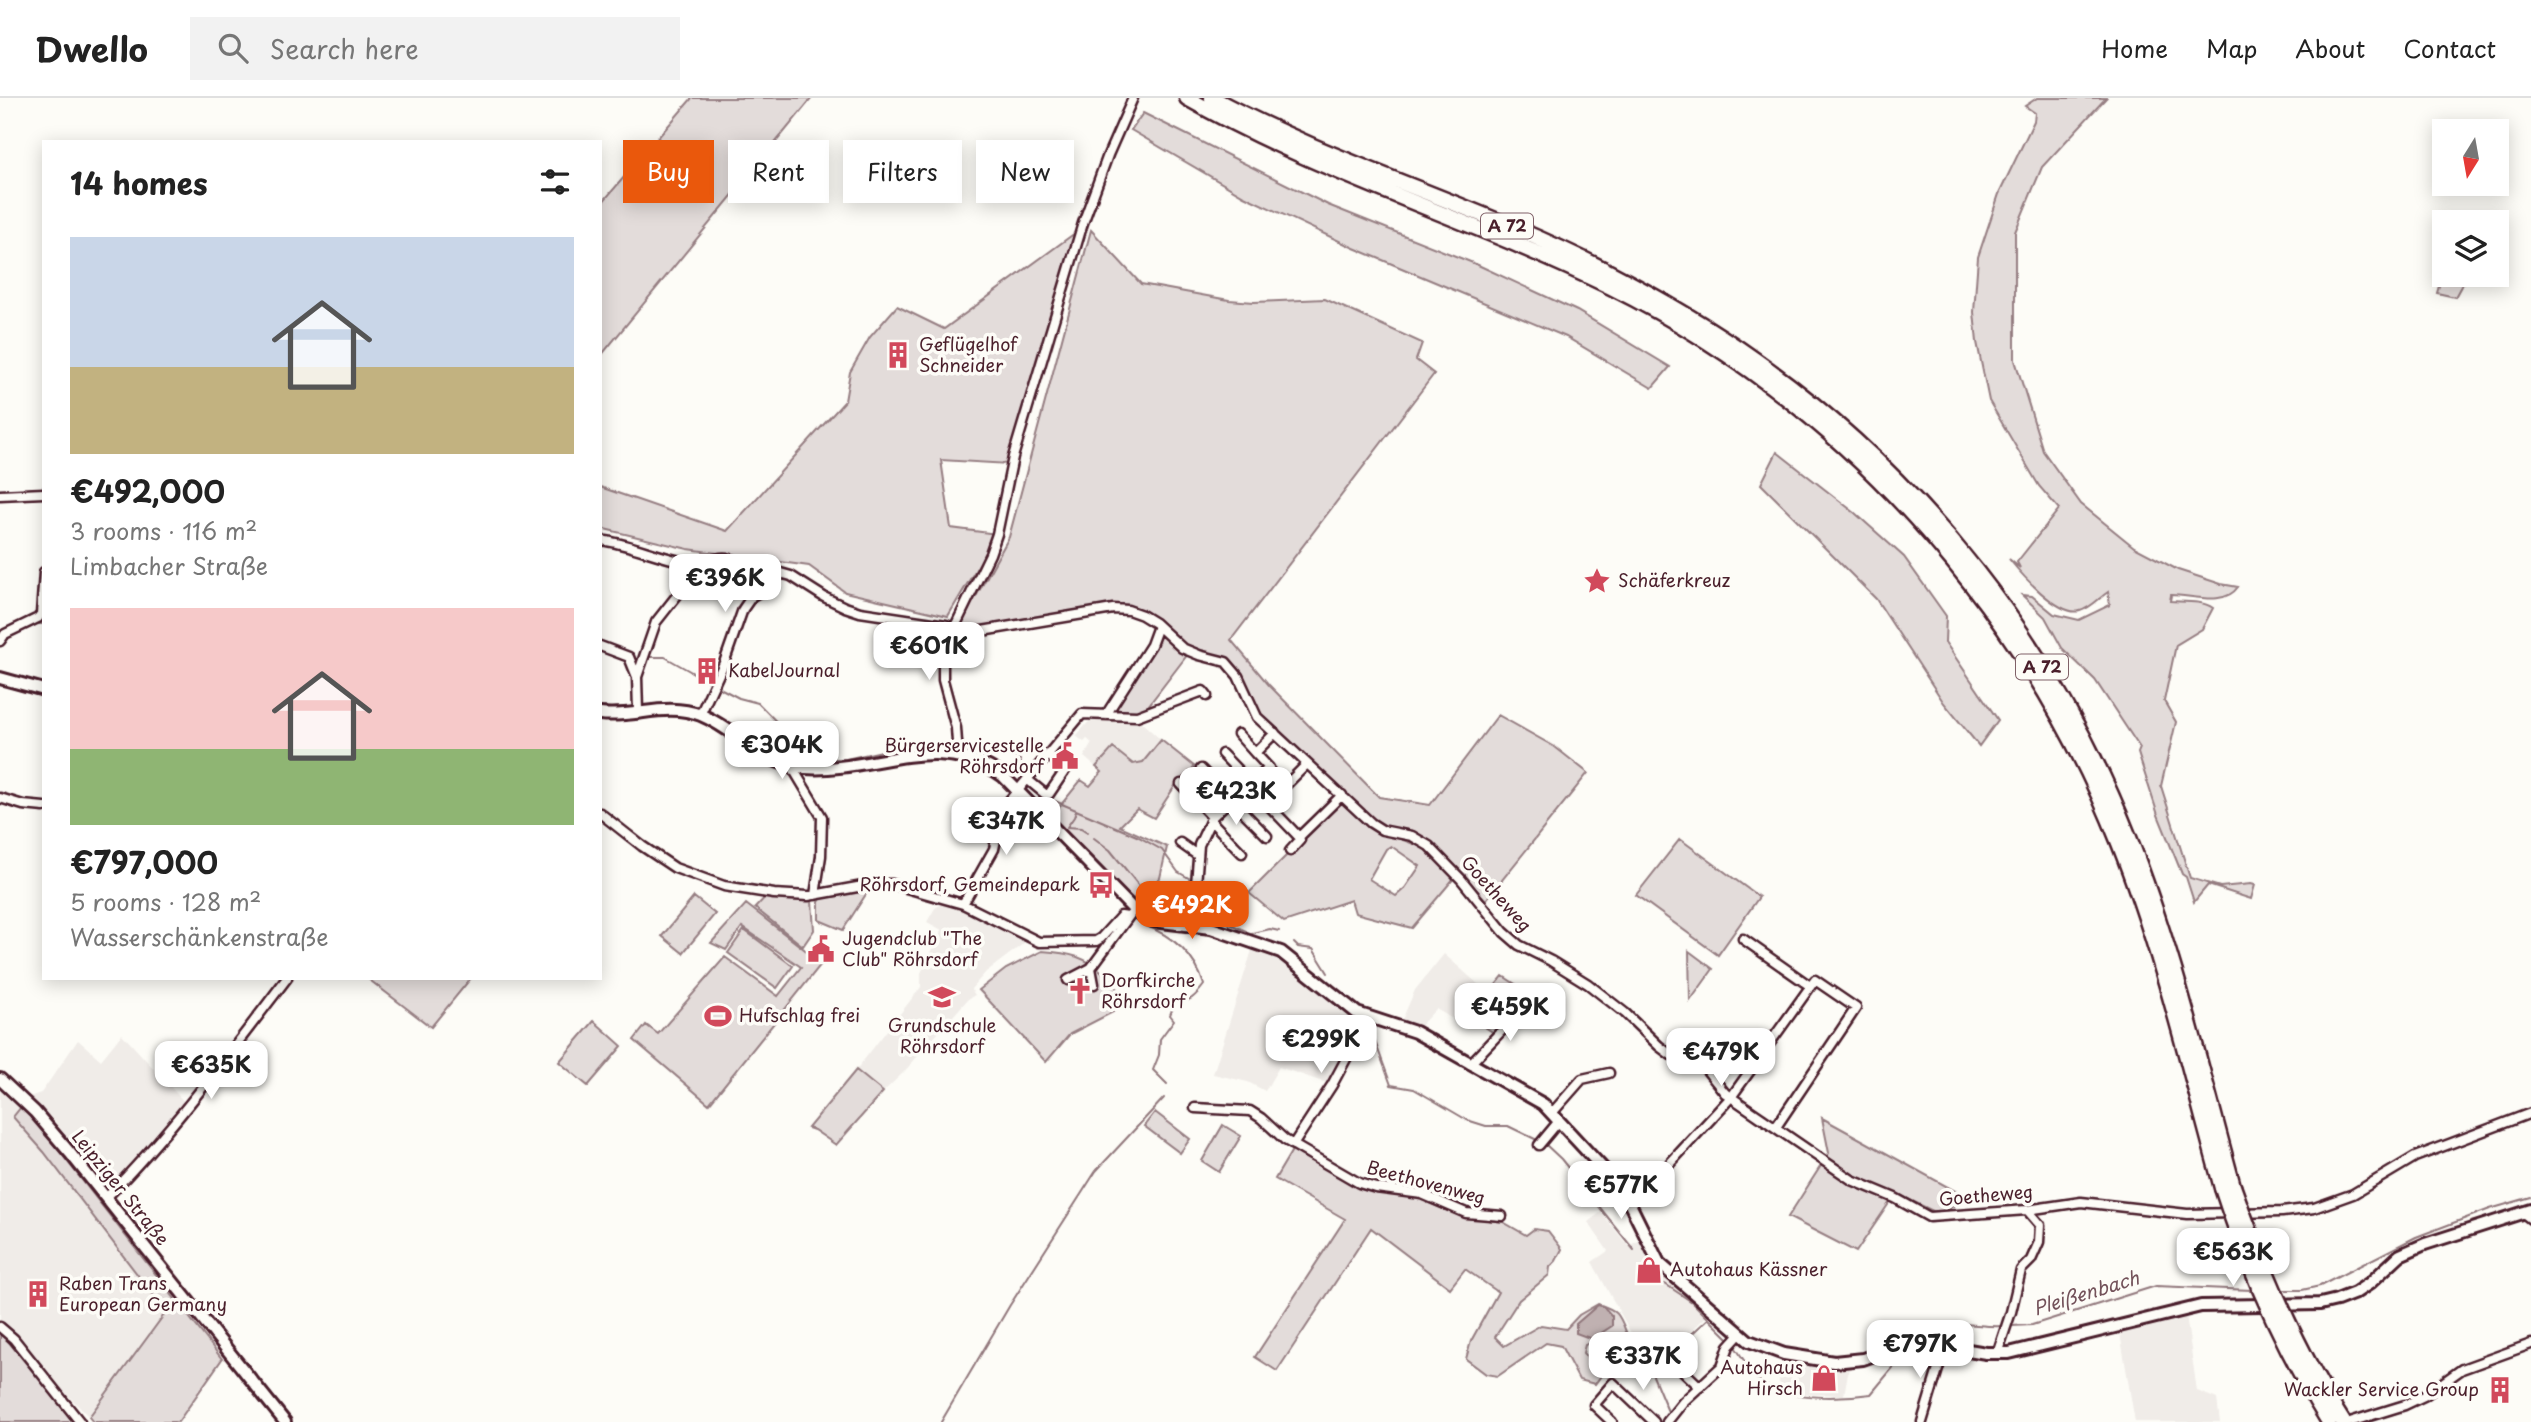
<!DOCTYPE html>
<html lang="en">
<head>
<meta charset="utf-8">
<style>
  :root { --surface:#fff; --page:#f2f2f2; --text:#222; --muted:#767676; --line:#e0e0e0; --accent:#ea580c }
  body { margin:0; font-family:"Playpen Sans",sans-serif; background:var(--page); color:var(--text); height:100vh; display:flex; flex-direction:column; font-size:26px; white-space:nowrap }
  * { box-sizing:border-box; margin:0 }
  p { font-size:23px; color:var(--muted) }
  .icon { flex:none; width:38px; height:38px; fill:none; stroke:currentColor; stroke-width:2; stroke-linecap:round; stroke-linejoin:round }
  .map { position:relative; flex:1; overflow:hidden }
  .panel { position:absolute; left:42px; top:42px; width:560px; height:840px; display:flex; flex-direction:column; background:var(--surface); border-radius:0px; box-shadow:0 4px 18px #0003 }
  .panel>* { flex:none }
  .top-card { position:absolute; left:623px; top:42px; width:665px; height:63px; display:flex; gap:14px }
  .needle { width:46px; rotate:191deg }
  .buttons { position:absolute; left:2432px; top:21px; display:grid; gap:14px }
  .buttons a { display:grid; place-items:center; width:77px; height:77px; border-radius:0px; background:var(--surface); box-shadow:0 4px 18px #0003; font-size:35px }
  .price { position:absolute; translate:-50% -60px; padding:0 16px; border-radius:14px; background:#fff; color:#222; font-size:23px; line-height:46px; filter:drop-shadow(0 2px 4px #0008) }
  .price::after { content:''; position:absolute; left:50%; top:42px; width:21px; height:16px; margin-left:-10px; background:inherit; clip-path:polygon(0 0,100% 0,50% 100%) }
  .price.current { background:var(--accent); color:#fff }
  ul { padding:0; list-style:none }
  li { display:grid; align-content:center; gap:14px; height:371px; padding:0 28px }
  li span { display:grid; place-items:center; height:217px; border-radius:0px; color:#555 }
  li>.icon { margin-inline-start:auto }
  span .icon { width:126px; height:126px; fill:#fffc; stroke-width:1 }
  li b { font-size:30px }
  h2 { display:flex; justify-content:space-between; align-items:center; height:84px; padding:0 28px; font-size:30px }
  .chip { padding:0 24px; border-radius:0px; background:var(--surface); box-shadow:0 4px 18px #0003; font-size:24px; line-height:63px }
  .chip.current { background:var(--accent); color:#fff }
  header { display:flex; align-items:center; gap:42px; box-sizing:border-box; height:98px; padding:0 35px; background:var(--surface); border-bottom:2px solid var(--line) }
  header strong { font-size:33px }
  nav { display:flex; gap:38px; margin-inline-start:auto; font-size:24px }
  .search { width:490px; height:63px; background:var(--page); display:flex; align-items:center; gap:18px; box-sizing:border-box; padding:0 24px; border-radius:0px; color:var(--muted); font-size:26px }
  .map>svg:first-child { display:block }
</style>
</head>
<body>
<header>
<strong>Dwello</strong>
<div class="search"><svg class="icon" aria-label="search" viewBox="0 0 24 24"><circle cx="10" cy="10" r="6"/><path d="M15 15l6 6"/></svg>Search here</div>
<nav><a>Home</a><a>Map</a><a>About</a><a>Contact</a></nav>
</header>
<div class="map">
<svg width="2531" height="1324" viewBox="0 0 2531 1324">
  <rect width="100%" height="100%" fill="#fdfcf7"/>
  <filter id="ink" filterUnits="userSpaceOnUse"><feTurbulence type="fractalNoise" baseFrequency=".0143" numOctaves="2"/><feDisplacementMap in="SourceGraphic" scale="14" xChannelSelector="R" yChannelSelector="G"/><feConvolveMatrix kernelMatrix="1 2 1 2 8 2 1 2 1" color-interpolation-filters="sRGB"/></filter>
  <g filter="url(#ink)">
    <path fill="#f0ece8" d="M1092 620 1141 624 1161 642 1143 664 1133 666 1113 651 1096 669 1084 659 1092 645 1087 641 1084 644 1076 638Z
      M945 804 961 809 1025 842 1023 846 986 874 971 891 975 897 968 901 903 975 883 994 856 972 921 889V875L942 832 927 824 935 810Z
      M1253 849 1282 861 1368 920 1332 987 1279 969 1265 993 1248 984 1213 976Z
      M1444 856 1487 894 1458 924 1436 911 1419 929 1402 922 1415 892Z
      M122 936 188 1008 108 1091 53 1021 29 999 41 995 78 942 101 962Z
      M0 991 21 1009 14 1020 44 1054 166 1214 89 1319 48 1277 13 1234 0 1224Z
      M1601 1114 1628 1148 1647 1139 1659 1165 1712 1213 1651 1271 1592 1164 1608 1153 1588 1124Z
      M2186 1217 2197 1293 2217 1301 2220 1324H2135L2120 1235Z
      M1784 1256 1850 1264 1844 1297 1799 1296 1780 1292 1778 1273Z"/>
    <path fill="#e3dcda" stroke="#967e82" stroke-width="2" fill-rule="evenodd" d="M692 0H812L600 259V107Z
      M2037 0H2106L2042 69 2015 134V262L2043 353 2081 406 2134 449 2178 472 2221 486 2238 489C2224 509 2193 497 2171 497L2170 503C2183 504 2202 502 2213 510L2202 531 2176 547 2164 603 2176 624 2161 688 2190 780 2220 789 2251 786 2255 787 2251 801 2208 787 2194 804 2186 779 2182 776 2158 717 2138 655 2140 650 2095 582 2062 550 2045 519 2022 497 2032 498 2054 516 2079 522 2110 507 2108 494C2099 500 2091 510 2080 513 2059 519 2021 476 2009 461L2020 470 2017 464 2059 411 2039 388 1989 303 1977 244 1974 214 1978 159 1999 96 2034 23 2035 15 2025 8Z
      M1143 15 1328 107 1478 167 1577 213 1670 269 1652 290 1566 239 1354 150 1244 98 1131 32Z
      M1091 132 1141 186 1229 202 1254 204 1325 201 1422 245 1416 262 1434 276 1231 542 1269 587 1379 699 1430 707 1498 617 1555 649 1588 675 1486 802 1436 748 1409 735 1382 728 1352 703 1255 611 1238 571 1225 561 1187 549 1139 513 1124 507 969 532 959 529 1009 439Z
      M1075 135 1009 366 941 362 951 430 997 436 948 518 845 494 809 468 688 451 600 430V389L727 433 845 303 850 274 870 239 897 208 944 231Z
      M2444 170 2445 177H2467L2455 199 2437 195Z
      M1777 354 1855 415 1904 459 1946 518 1945 544 1998 622 1979 648 1944 605 1876 501 1761 386Z
      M1159 534 1188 556 1148 608 1137 616 1111 615Z
      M1161 642 1195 669 1177 685 1154 720 1137 711 1120 728 1167 749 1160 780 1132 802 1051 719 1081 682 1090 688 1102 674 1096 669 1113 650 1133 666 1143 664Z
      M1342 702 1371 730 1427 751 1455 779 1412 830 1355 815 1351 802 1284 824 1249 795ZM1391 748 1420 768 1405 790 1396 798 1369 781 1386 751Z
      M1680 741 1759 799 1718 857 1636 797Z
      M870 790 843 832 819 822V804L822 799Z
      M769 795 812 803 814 832 803 848 755 810Z
      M694 799 715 816 683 855 662 838Z
      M746 806 822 865 709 1006 634 942 646 927 658 936 725 859 778 898 801 869 742 829 726 852 711 845Z
      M744 832 793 868 777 890 728 855Z
      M1042 853C1070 855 1085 858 1107 878 1113 883 1115 889 1121 895L1113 914 1070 936 1046 964 979 892 1006 871Z
      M1689 853 1713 871 1690 903Z
      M1503 878 1529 895 1494 935 1470 919Z
      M367 880H471L431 929Z
      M594 923 622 948 588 988 559 964Z
      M856 972 883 994 836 1047 814 1032 808 1030Z
      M21 1009 38 1026 222 1261 178 1324H93L89 1319 166 1214 44 1054 13 1019Z
      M1155 1014 1190 1041 1180 1055 1144 1028Z
      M1822 1020 1968 1100 1939 1116 1896 1095 1856 1154 1788 1119 1829 1055Z
      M1223 1027 1241 1038 1219 1074 1202 1063Z
      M1294 1049 1330 1073 1374 1095 1414 1099 1461 1118 1503 1124 1526 1137 1534 1131 1548 1133 1562 1151 1556 1163 1550 1169 1549 1177 1519 1202 1495 1239 1504 1248 1541 1227 1566 1231 1579 1217 1598 1206C1619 1213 1619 1216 1627 1236L1623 1247 1595 1286 1579 1282 1561 1248 1546 1245 1498 1278 1486 1276 1466 1261 1471 1243 1498 1194 1465 1171 1450 1190 1371 1130 1277 1273 1255 1259 1345 1121 1275 1081ZM1609 1238 1614 1246V1253L1593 1266 1583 1255 1585 1247Z
      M0 1236 8 1243 74 1324H0Z"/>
    <path fill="#c0b1b1" stroke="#91777b" stroke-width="2" d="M1598 1207 1604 1209 1612 1218V1228L1592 1241 1576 1235V1226Z"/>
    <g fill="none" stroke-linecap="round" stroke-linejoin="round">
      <path stroke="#91777b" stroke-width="2" d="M34 526H44
        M646 559H665L711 585
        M716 588 739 600 758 605 802 650 828 661H846L891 651H923L952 647
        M961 646 1019 660 1025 675
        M1048 700 1139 739 1162 752 1178 774 1194 783
        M1076 713 1074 719 1067 729 1081 730 1087 734
        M1094 740 1110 752 1144 794 1145 811
        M1199 786 1228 825 1246 833
        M1142 826C1171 837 1195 856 1204 887 1201 891 1196 897 1192 900 1181 908 1176 900 1170 917L1174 922 1160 941 1159 957 1153 972 1167 986
        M1252 835 1270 831 1279 833
        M1294 845 1298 849 1313 851 1328 875
        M1372 935 1391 987 1414 991 1467 1022 1486 1028H1508L1537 1042
        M1545 1046 1561 1061 1634 1152
        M1665 1186 1692 1204 1730 1242
        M2282 1192H2302L2320 1188 2416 1139 2490 1111 2531 1099
        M2011 1228 2032 1227 2156 1188 2252 1192
        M1918 1239C1936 1216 1977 1230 2002 1228
        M1733 1246C1740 1255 1752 1277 1758 1282 1780 1303 1843 1300 1871 1296L1910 1249
        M1669 1316 1651 1273 1708 1221
        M941 1324 1010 1207 1096 1073 1164 1000"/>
      <defs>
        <path id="street" d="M0 397 44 395
          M600 442C633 446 663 462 696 466 707 467 713 458 727 460L791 478 824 499 845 509 860 514 946 527 961 534 970 535 1113 511 1128 512 1142 517 1155 525 1182 550 1199 557 1226 564 1238 578 1257 619 1371 725 1382 732 1412 738 1429 748 1461 781 1504 834 1519 847 1551 863 1588 886 1625 915 1659 948 1671 957 1705 970 1725 995 1852 1082 1895 1100 1929 1119 2027 1112 2081 1104 2187 1116 2282 1114 2314 1110 2353 1096 2415 1059 2531 1015
          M0 543 5 536 38 520 41 516 44 474
          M600 548 629 559 637 579 638 613
          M637 579 656 524 701 467
          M700 617 724 565 743 511 752 498 766 490 779 475
          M1106 617 1151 547 1158 528
          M1238 636 1255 655
          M1222 656 1252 687
          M958 658 956 630 943 582V561L948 543 990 456 997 436 1013 359 1083 125 1108 57 1133 0
          M792 669 822 719 821 758 815 797
          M1201 671 1267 738
          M1028 682 1045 696H1049L1066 671 1048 657
          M1181 686 1212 719
          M1286 687 1307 666
          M1250 688 1299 739
          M0 700 23 707 44 709
          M1233 703 1269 670 1255 655 1275 635
          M600 715 642 748 675 770 724 788 774 796 808 798 874 786H892L963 806 1039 844 1096 843 1101 840 1121 818 1128 819
          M1210 722 1242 755
          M1180 745 1197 757
          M1290 753 1300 742 1299 739 1342 697
          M963 806 994 751 999 728 1009 703 1082 616 1137 618 1203 593 1207 598
          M1193 827 1199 747 1212 719 1231 701
          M1743 841 1810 888
          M1091 870 1094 886
          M1068 882 1091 870 1130 817
          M1470 966 1529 904
          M1195 1010 1250 1013 1261 1020 1285 1042 1359 1085 1376 1090 1422 1096 1466 1115 1502 1118
          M1552 1015 1582 981 1609 975
          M1293 1047 1332 987 1368 920
          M1539 1047 1559 1023
          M106 1100C173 1032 229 956 287 880
          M1629 1101 1660 1076 1732 998 1815 882 1856 910 1776 1029
          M2522 1114 2531 1121
          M0 1229 14 1241 80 1324
          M1997 1256 2011 1214 2021 1172 2031 1162 2039 1144 2040 1127 2027 1112
          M1674 1264 1700 1289
          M1612 1324 1594 1307 1613 1285 1654 1324
          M1667 1324 1683 1304 1722 1268 1729 1248 1739 1237
          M1922 1324 1945 1248
          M2350 1324 2405 1307 2424 1298 2462 1271 2531 1246"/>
        <path id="secondary" d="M0 580 44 592
          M600 616C635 620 666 604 701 617 740 633 759 666 805 670 874 675 938 631 1003 678L1134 812 1153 823 1211 830 1281 854 1357 915 1415 934 1543 1006 1623 1092 1659 1165 1749 1243 1784 1256 1834 1264 1863 1261 1907 1245 1921 1244 1986 1255H2009L2201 1208 2320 1206 2337 1202 2355 1195 2370 1185 2400 1157 2425 1146 2531 1112
          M0 981 35 1014 70 1055 285 1324"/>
        <path id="highway" d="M1187 0C1322 77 1472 121 1611 189 1841 303 2025 507 2119 745 2163 856 2190 975 2222 1090
          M1212 0C1339 68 1478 107 1605 172 1657 199 1708 228 1755 262 1922 380 2053 548 2128 737 2173 850 2201 971 2233 1088"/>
      </defs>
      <use href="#street" stroke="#4a1f2b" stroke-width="13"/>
      <use href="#secondary" stroke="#4a1f2b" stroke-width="16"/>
      <use href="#highway" stroke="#4a1f2b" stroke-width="19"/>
      <use href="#street" stroke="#fdfcf7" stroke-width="8"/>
      <use href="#secondary" stroke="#fdfcf7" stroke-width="10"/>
      <use href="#highway" stroke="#fdfcf7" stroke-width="14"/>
      <defs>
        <path id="highway-bridge" d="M2233 1088C2262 1170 2296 1251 2343 1324
          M2222 1090C2249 1173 2283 1250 2329 1324"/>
      </defs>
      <use href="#highway-bridge" stroke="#4a1f2b" stroke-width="19" stroke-linecap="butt"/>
      <use href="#highway-bridge" stroke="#fdfcf7" stroke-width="14"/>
    </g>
  </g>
  <defs>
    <symbol id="building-bare" viewBox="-9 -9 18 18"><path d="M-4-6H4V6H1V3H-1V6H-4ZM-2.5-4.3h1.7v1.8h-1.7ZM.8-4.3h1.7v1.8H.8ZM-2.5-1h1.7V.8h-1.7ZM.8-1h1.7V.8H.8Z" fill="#d1495b" stroke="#fdfcf7" stroke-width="2.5" paint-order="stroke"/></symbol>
    <symbol id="sight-bare" viewBox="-9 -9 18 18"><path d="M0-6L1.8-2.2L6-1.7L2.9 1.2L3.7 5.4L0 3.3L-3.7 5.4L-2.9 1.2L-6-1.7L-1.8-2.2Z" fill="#d1495b" stroke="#fdfcf7" stroke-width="2.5" paint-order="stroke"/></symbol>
    <symbol id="civic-bare" viewBox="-9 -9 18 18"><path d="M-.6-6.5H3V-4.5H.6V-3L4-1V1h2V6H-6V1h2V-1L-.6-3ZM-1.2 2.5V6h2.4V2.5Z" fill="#d1495b" stroke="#fdfcf7" stroke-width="2.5" paint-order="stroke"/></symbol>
    <symbol id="bus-bare" viewBox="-9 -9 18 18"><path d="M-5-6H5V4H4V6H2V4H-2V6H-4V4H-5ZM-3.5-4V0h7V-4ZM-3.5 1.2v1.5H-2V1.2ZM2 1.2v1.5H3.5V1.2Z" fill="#d1495b" stroke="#fdfcf7" stroke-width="2.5" paint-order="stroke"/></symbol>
    <symbol id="church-bare" viewBox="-9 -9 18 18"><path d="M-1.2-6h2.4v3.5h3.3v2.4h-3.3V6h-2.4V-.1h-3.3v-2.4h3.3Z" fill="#d1495b" stroke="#fdfcf7" stroke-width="2.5" paint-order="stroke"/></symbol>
    <symbol id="school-bare" viewBox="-9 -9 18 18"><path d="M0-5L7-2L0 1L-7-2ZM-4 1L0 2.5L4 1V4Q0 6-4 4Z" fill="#d1495b" stroke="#fdfcf7" stroke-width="2.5" paint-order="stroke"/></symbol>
    <symbol id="stadium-bare" viewBox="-9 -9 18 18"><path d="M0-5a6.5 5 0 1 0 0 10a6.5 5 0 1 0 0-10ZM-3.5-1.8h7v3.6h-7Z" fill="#d1495b" stroke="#fdfcf7" stroke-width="2.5" paint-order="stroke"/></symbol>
    <symbol id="shop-bare" viewBox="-9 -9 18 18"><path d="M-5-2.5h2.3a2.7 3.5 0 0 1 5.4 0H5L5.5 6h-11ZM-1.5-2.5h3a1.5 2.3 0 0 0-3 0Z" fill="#d1495b" stroke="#fdfcf7" stroke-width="2.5" paint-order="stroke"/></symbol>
  </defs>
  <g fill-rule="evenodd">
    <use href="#building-bare" x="879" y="238" width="38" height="38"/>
    <use href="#sight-bare" x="1578" y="464" width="38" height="38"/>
    <use href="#building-bare" x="688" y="554" width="38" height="38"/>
    <use href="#civic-bare" x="1046" y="639" width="38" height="38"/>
    <use href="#bus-bare" x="1082" y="768" width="38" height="38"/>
    <use href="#civic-bare" x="802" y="832" width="38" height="38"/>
    <use href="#church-bare" x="1061" y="874" width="38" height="38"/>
    <use href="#school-bare" x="923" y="880" width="38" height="38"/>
    <use href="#stadium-bare" x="699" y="899" width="38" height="38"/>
    <use href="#shop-bare" x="1630" y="1153" width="38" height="38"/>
    <use href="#building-bare" x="19" y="1177" width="38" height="38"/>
    <use href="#shop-bare" x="1805" y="1261" width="38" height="38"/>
    <use href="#building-bare" x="2481" y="1273" width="38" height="38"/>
  </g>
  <g text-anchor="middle" stroke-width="7" stroke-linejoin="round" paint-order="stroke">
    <g fill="#fdfcf7" stroke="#806168" stroke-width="2">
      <rect x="1481" y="115.5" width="52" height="25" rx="5"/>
      <rect x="2016" y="556.5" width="52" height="25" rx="5"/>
    </g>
    <g font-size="16" font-weight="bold" fill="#4a1f2b">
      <text x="1507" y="134">A 72</text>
      <text x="2042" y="575">A 72</text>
    </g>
    <g font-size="18" fill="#4a1f2b" stroke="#fdfcf7" text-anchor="start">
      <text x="919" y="253">Geflügelhof<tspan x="919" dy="21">Schneider</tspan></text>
      <text x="1618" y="489">Schäferkreuz</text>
      <text x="728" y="579">KabelJournal</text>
      <text x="1044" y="654" text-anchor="end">Bürgerservicestelle<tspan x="1044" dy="21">Röhrsdorf</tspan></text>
      <text x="1080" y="793" text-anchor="end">Röhrsdorf, Gemeindepark</text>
      <text x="842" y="847">Jugendclub "The<tspan x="842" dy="21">Club" Röhrsdorf</tspan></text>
      <text x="1101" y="889">Dorfkirche<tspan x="1101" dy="21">Röhrsdorf</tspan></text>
      <text x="739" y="924">Hufschlag frei</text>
      <text x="942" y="934" text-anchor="middle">Grundschule<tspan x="942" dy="21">Röhrsdorf</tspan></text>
      <text x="1670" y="1178">Autohaus Kässner</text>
      <text x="59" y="1192">Raben Trans<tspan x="59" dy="21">European Germany</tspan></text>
      <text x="1803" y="1276" text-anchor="end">Autohaus<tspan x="1803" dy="21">Hirsch</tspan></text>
      <text x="2479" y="1298" text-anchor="end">Wackler Service Group</text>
    </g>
    <g font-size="18" fill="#4a1f2b" stroke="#fdfcf7">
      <text transform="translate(1496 796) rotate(48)" y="6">Goetheweg</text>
      <text transform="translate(1426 1085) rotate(15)" y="6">Beethovenweg</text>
      <text transform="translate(120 1090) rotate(51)" y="6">Leipziger Straße</text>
      <text transform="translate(1986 1098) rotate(-5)" y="6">Goetheweg</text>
    </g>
    <g font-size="19" font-style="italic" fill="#73525a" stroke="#fdfcf7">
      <text transform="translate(2086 1195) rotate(-17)" y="7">Pleißenbach</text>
    </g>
  </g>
</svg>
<div class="buttons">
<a><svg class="needle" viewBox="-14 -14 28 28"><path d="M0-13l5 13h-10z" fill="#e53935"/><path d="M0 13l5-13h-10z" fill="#767676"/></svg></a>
<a><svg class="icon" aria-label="layers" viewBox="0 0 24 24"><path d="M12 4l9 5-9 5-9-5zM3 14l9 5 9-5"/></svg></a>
</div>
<b class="price" style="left:725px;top:516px">€396K</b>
<b class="price" style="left:929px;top:584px">€601K</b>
<b class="price" style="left:782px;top:683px">€304K</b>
<b class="price" style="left:1236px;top:729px">€423K</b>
<b class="price" style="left:1006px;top:759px">€347K</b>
<b class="price current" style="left:1192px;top:843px">€492K</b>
<b class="price" style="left:1510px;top:945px">€459K</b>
<b class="price" style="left:1321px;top:977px">€299K</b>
<b class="price" style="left:1721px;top:990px">€479K</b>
<b class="price" style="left:211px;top:1003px">€635K</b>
<b class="price" style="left:1621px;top:1123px">€577K</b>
<b class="price" style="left:2233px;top:1190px">€563K</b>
<b class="price" style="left:1920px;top:1282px">€797K</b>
<b class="price" style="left:1643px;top:1294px">€337K</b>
<div class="top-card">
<a class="chip current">Buy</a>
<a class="chip">Rent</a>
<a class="chip">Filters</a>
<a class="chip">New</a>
</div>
<section class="panel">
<h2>14 homes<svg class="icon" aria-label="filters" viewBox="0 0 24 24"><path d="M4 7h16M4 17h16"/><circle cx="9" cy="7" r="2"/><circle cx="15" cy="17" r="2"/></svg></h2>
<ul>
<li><span style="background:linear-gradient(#c9d6e8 60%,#c2b280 0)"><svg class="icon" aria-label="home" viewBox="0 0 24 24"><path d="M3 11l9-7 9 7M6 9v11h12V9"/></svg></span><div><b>€492,000</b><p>3 rooms · 116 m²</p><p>Limbacher Straße</p></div></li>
<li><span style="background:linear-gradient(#f6c9c9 65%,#8fb573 0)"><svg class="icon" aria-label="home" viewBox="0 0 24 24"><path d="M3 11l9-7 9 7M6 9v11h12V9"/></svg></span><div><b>€797,000</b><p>5 rooms · 128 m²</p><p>Wasserschänkenstraße</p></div></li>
</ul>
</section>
</div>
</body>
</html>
